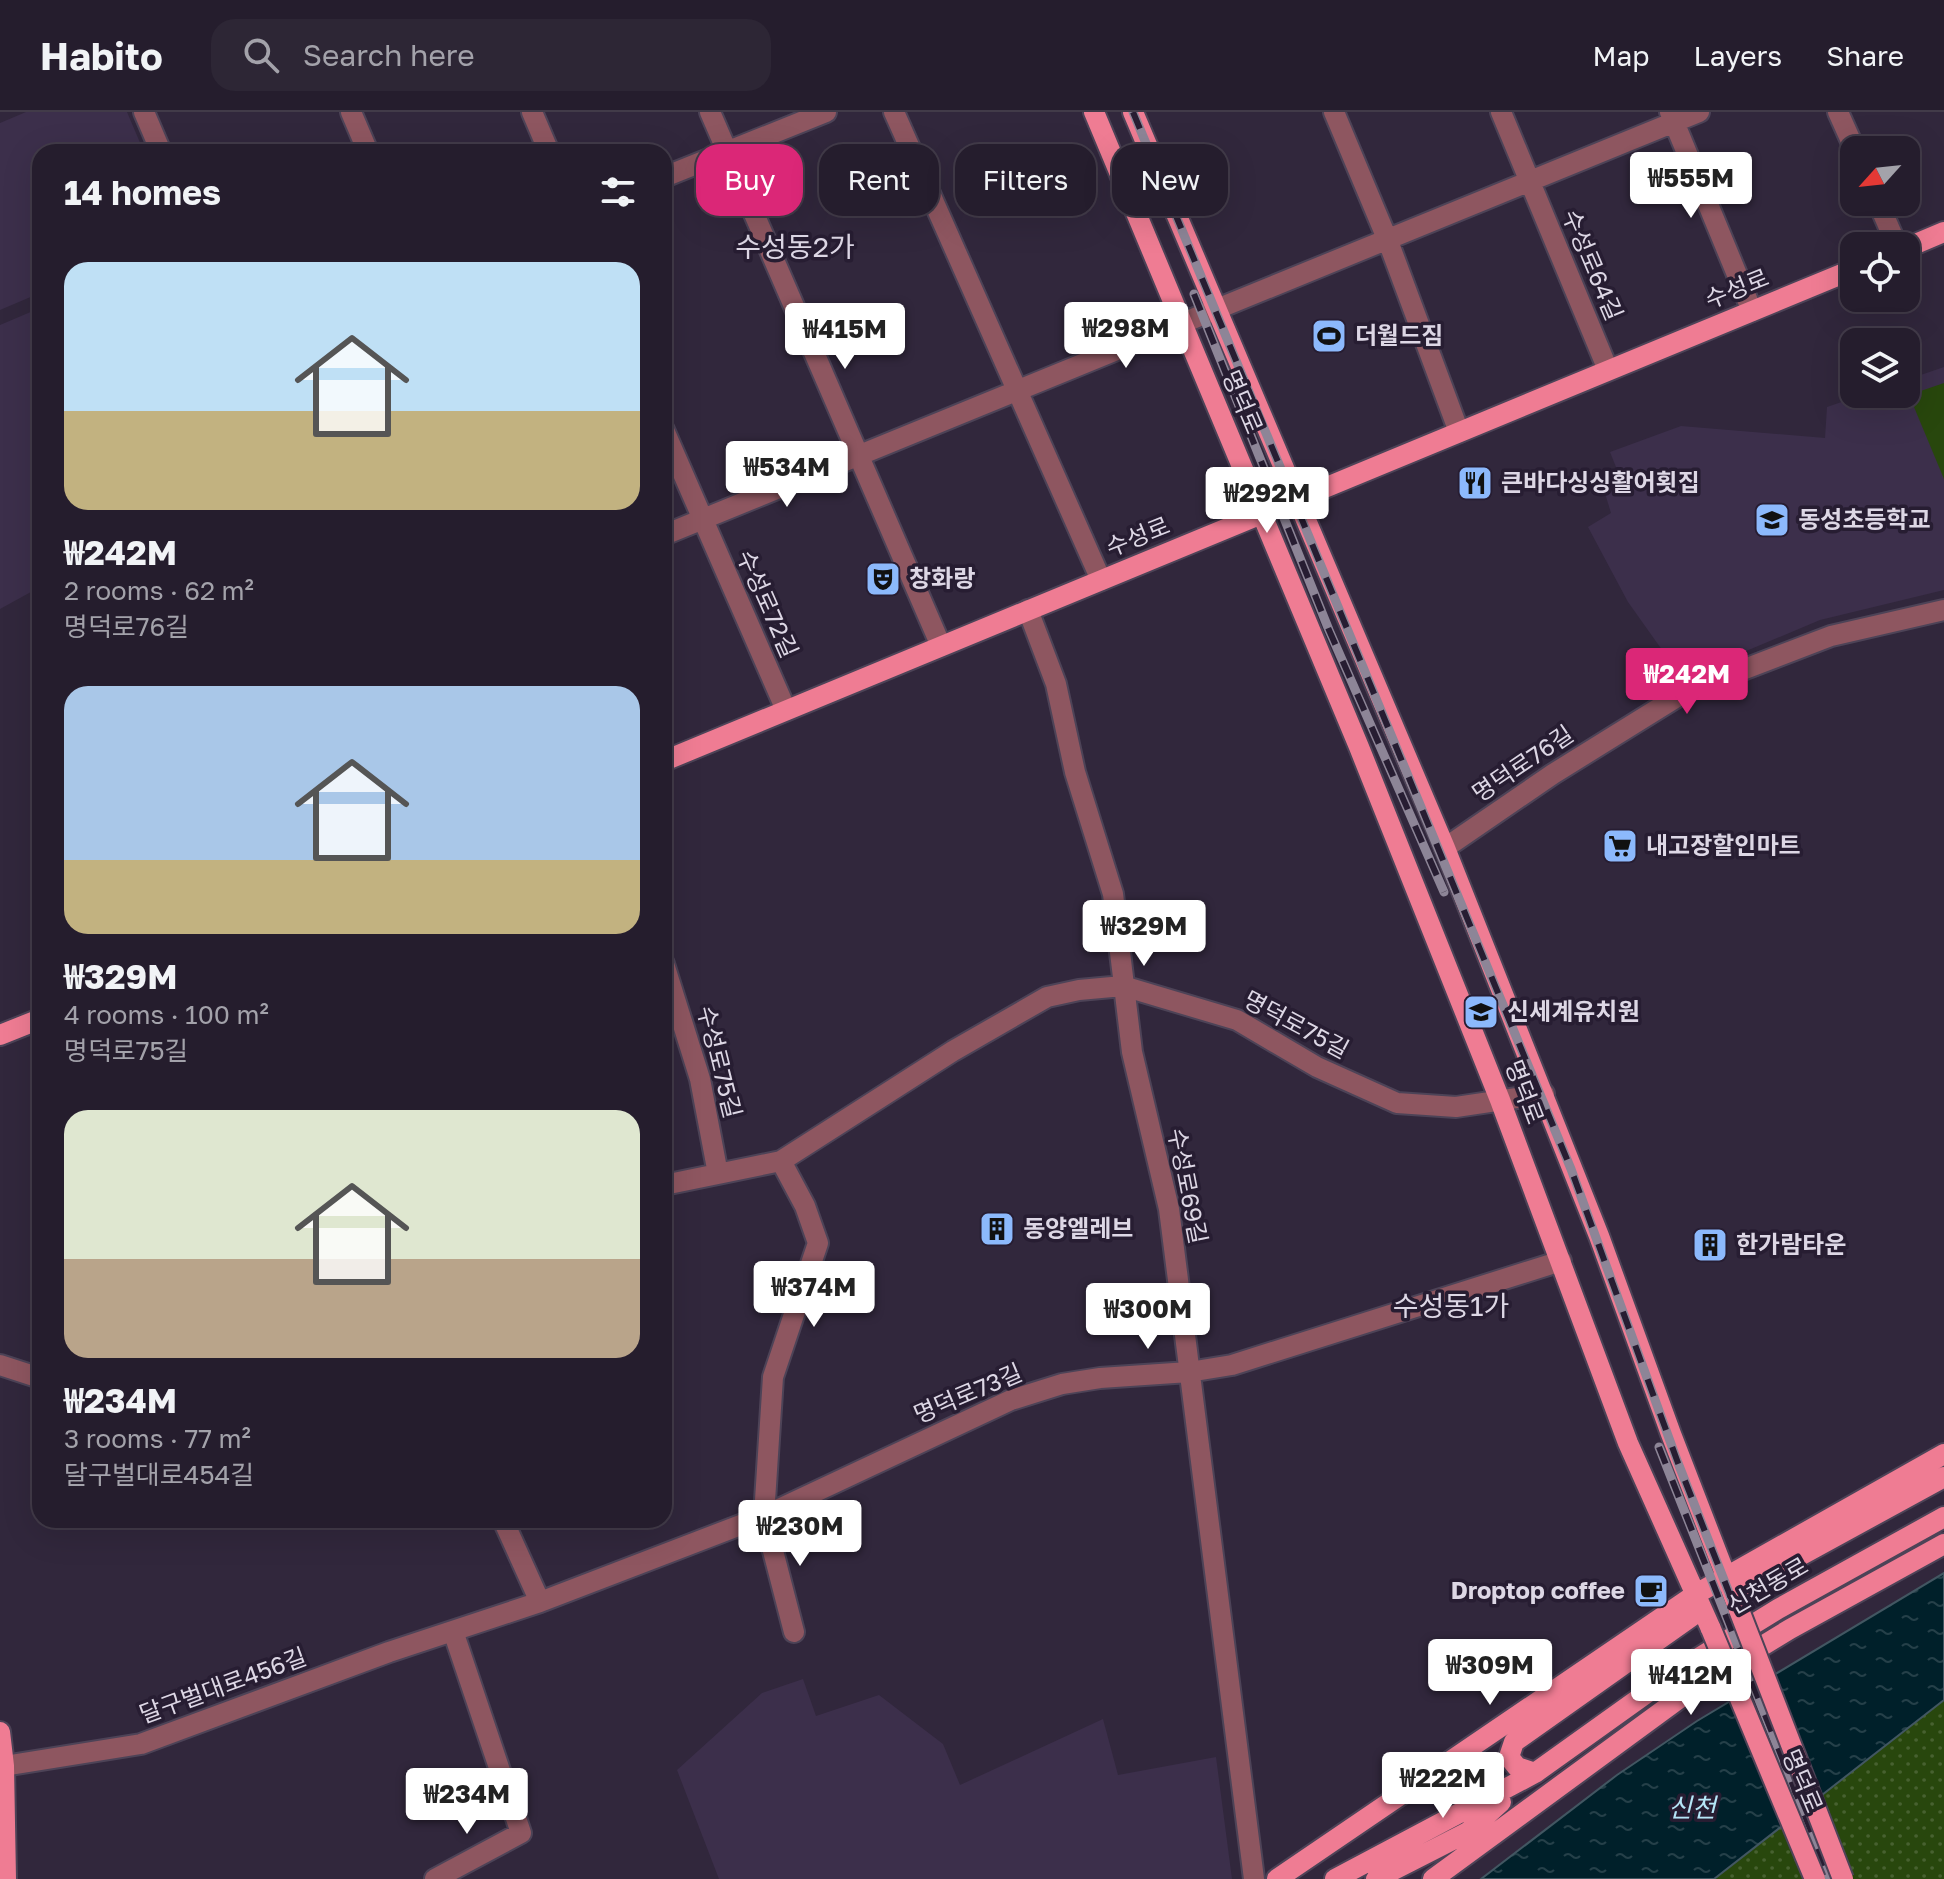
<!DOCTYPE html>
<html lang="en">
<head>
<meta charset="utf-8">
<style>
  :root { --surface:#251d2d; --page:#2d2635; --text:#f1f3f6; --muted:#a3a2aa; --line:#423b49; --accent:#db2777 }
  body { margin:0; font-family:"Golos Text","Noto Sans KR",sans-serif; background:var(--page); color:var(--text); height:100vh; display:flex; flex-direction:column; font-size:30px; white-space:nowrap }
  * { box-sizing:border-box; margin:0 }
  p { font-size:26px; color:var(--muted) }
  .icon { flex:none; width:44px; height:44px; fill:none; stroke:currentColor; stroke-width:2; stroke-linecap:round; stroke-linejoin:round }
  .map { position:relative; flex:1; overflow:hidden }
  .panel { position:absolute; left:32px; top:32px; width:640px; height:1384px; display:flex; flex-direction:column; background:var(--surface); border-radius:24px; box-shadow:0 8px 32px #0002,0 0 0 2px var(--line) }
  .panel>* { flex:none }
  .guide { position:absolute; left:696px; top:32px; width:760px; height:72px; display:flex; gap:16px }
  .needle { width:52px; rotate:243deg }
  .fabs { position:absolute; left:1840px; top:24px; display:grid; gap:16px }
  .fabs a { display:grid; place-items:center; width:80px; height:80px; border-radius:16px; background:var(--surface); box-shadow:0 8px 32px #0002,0 0 0 2px var(--line); font-size:40px }
  .price { position:absolute; translate:-50% -68px; padding:0 18px; border-radius:8px; background:#fff; color:#222; font-size:26px; line-height:52px; filter:drop-shadow(0 2px 4px #0008) }
  .price::after { content:''; position:absolute; left:50%; top:48px; width:24px; height:18px; margin-left:-12px; background:inherit; clip-path:polygon(0 0,100% 0,50% 100%) }
  .price.selected { background:var(--accent); color:#fff }
  ul { padding:0; list-style:none }
  li { display:grid; align-content:center; gap:16px; height:424px; padding:0 32px }
  li span { display:grid; place-items:center; height:248px; border-radius:24px; color:#555 }
  li>.icon { margin-inline-start:auto }
  span .icon { width:144px; height:144px; fill:#fffc; stroke-width:1 }
  li b { font-size:34px }
  h2 { display:flex; justify-content:space-between; align-items:center; height:96px; padding:0 32px; font-size:34px }
  .tag { padding:0 28px; border-radius:24px; background:var(--surface); box-shadow:0 8px 32px #0002,0 0 0 2px var(--line); font-size:28px; line-height:72px }
  .tag.selected { background:var(--accent); color:#fff }
  header { display:flex; align-items:center; gap:48px; box-sizing:border-box; height:112px; padding:0 40px; background:var(--surface); border-bottom:2px solid var(--line) }
  header strong { font-size:38px }
  nav { display:flex; gap:44px; margin-inline-start:auto; font-size:28px }
  .search { width:560px; height:72px; background:var(--page); display:flex; align-items:center; gap:20px; box-sizing:border-box; padding:0 28px; border-radius:24px; color:var(--muted); font-size:30px }
  .map>svg:first-child { display:block }
</style>
</head>
<body>
<header>
<strong>Habito</strong>
<div class="search"><svg class="icon" aria-label="search" viewBox="0 0 24 24"><circle cx="10" cy="10" r="6"/><path d="M15 15l6 6"/></svg>Search here</div>
<nav><a>Map</a><a>Layers</a><a>Share</a></nav>
</header>
<div class="map">
<svg width="1944" height="1767" viewBox="0 0 1944 1767">
  <defs>
    <pattern id="park-dots" width="8" height="8" patternUnits="userSpaceOnUse" patternTransform="scale(2)"><rect width="8" height="8" fill="#28470d"/><path d="M2 2h.1M6 6h.1" fill="none" stroke="#476130" stroke-width="1.8" stroke-linecap="round"/></pattern>
    <pattern id="water-ripples" width="26" height="14" patternUnits="userSpaceOnUse" patternTransform="scale(2)"><rect width="26" height="14" fill="#00202a"/><path d="M2 4q2-2 4 0t4 0M15 11q2-2 4 0t4 0" fill="none" stroke="#254049"/></pattern>
  </defs>
  <rect width="100%" height="100%" fill="#31273c"/>
  <path fill="#3c2f4b" d="M26 0H127L144 40H40V181L0 198V11Z
    M40 196V475L0 497V213Z
    M1944 255V478L1820 508 1682 566 1628 490 1588 415 1611 401 1604 378 1622 370 1610 340 1681 314 1825 326 1827 295 1865 282H1906V268Z
    M803 1567 816 1604 879 1583 943 1632 960 1673 1103 1607 1118 1663 1216 1645 1232 1767H719L677 1658 762 1581Z"/>
  <path fill="#28470d" d="M1944 271V367L1909 283Z"/>
  <path fill="url(#park-dots)" d="M1944 1588V1767H1715Z"/>
  <path fill="url(#water-ripples)" stroke="#425762" stroke-width="2" d="M1944 1461V1588L1714 1767H1481L1617 1663 1697 1609Z"/>
  <path fill="#31273c" d="M1759 1568 1812 1695 1794 1709 1739 1579Z"/>
  <g fill="none" stroke-linecap="round" stroke-linejoin="round">
    <defs>
      <path id="minor" d="M144 0 161 40
        M351 0 368 40
        M532 0 549 40
        M710 0 941 534
        M894 0 1101 468
        M1334 0 1388 129 1459 320
        M1501 0 1608 258
        M1670 0 1752 199
        M1838 0 1855 38
        M664 65 826 0
        M1878 90 1897 134
        M664 318 786 598
        M664 423 1699 0
        M1028 498 1056 572 1075 660 1113 782 1132 940 1169 1097 1254 1767
        M1445 736 1553 662 1685 580 1831 524 1944 498
        M664 852 700 967 718 1062
        M781 1049 805 1094 818 1131 773 1265 764 1404 794 1520
        M664 1073 781 1049 953 939 1047 885 1079 878 1123 874 1237 908 1317 955 1397 991 1456 995 1544 982
        M0 1253 40 1266
        M503 1408 540 1490
        M4 1654 141 1632 389 1540 540 1490 764 1404 1011 1288 1062 1272 1100 1266 1189 1260 1232 1253 1561 1149
        M435 1767 521 1721 453 1519"/>
      <path id="major" d="M1094 0 1359 635 1500 988 1628 1331 1711 1517
        M1133 0 1445 736 1599 1124 1671 1322 1739 1498
        M1906 136 1944 120
        M664 649 1854 157
        M0 923 40 907
        M1734 1480 1944 1365
        M0 1620 4 1654 6 1767
        M1535 1661 1517 1655 1509 1645 1514 1630 1702 1497
        M1277 1767 1696 1482 1944 1342
        M1335 1767 1535 1661 1679 1558 1778 1497 1944 1405
        M1376 1767 1468 1720 1501 1690
        M1433 1767 1695 1575 1790 1517 1944 1432"/>
    </defs>
    <use href="#minor" stroke="#4d4357" stroke-width="24"/>
    <use href="#major" stroke="#4d4357" stroke-width="24"/>
    <use href="#minor" stroke="#8e5660" stroke-width="20"/>
    <use href="#major" stroke="#ef7c93" stroke-width="20"/>
    <defs>
      <path id="rail" d="M1133 0 1571 1057 1678 1351 1763 1567 1847 1767
        M1194 182 1329 518 1444 780
        M1659 1335 1830 1767"/>
    </defs>
    <use href="#rail" stroke="#8d8597" stroke-width="9"/>
    <use href="#rail" stroke="#271d32" stroke-width="6" stroke-dasharray="18" stroke-linecap="butt"/>
    <defs>
      <path id="major-bridge" d="M1739 1498 1843 1767
        M1711 1517 1815 1767"/>
    </defs>
    <use href="#major-bridge" stroke="#4d4357" stroke-width="24" stroke-linecap="butt"/>
    <use href="#major-bridge" stroke="#ef7c93" stroke-width="20"/>
  </g>
  <defs>
    <symbol id="stadium-square" viewBox="-11 -11 22 22"><rect x="-9" y="-9" width="18" height="18" rx="4" fill="#8cb9fc" stroke="#271d32"/><path d="M0-5a6.5 5 0 1 0 0 10a6.5 5 0 1 0 0-10ZM-3.5-1.8h7v3.6h-7Z" fill="#111"/></symbol>
    <symbol id="restaurant-square" viewBox="-11 -11 22 22"><rect x="-9" y="-9" width="18" height="18" rx="4" fill="#8cb9fc" stroke="#271d32"/><path d="M-5-6h1v4h1v-4h1v4h1v-4h1v5L-1.5 .5V6h-2V.5L-5-1ZM5-6V6H3V1.5H1.5Q1.5-4 5-6Z" fill="#111"/></symbol>
    <symbol id="school-square" viewBox="-11 -11 22 22"><rect x="-9" y="-9" width="18" height="18" rx="4" fill="#8cb9fc" stroke="#271d32"/><path d="M0-5L7-2L0 1L-7-2ZM-4 1L0 2.5L4 1V4Q0 6-4 4Z" fill="#111"/></symbol>
    <symbol id="theatre-square" viewBox="-11 -11 22 22"><rect x="-9" y="-9" width="18" height="18" rx="4" fill="#8cb9fc" stroke="#271d32"/><path d="M-5-5.5Q0-4 5-5.5V0Q5 5 0 6Q-5 5-5 0ZM-3.3-2.5H-1v1.5H-3.3ZM1-2.5H3.3v1.5H1ZM-2.8 1Q0 5.5 2.8 1Z" fill="#111"/></symbol>
    <symbol id="supermarket-square" viewBox="-11 -11 22 22"><rect x="-9" y="-9" width="18" height="18" rx="4" fill="#8cb9fc" stroke="#271d32"/><path d="M-6-5.5h2.5l.6 2H6L4.5 2H-2.5L-4.4-4H-6ZM-1.5 3.2a1.3 1.3 0 1 0 .1 0ZM3 3.2a1.3 1.3 0 1 0 .1 0Z" fill="#111"/></symbol>
    <symbol id="building-square" viewBox="-11 -11 22 22"><rect x="-9" y="-9" width="18" height="18" rx="4" fill="#8cb9fc" stroke="#271d32"/><path d="M-4-6H4V6H1V3H-1V6H-4ZM-2.5-4.3h1.7v1.8h-1.7ZM.8-4.3h1.7v1.8H.8ZM-2.5-1h1.7V.8h-1.7ZM.8-1h1.7V.8H.8Z" fill="#111"/></symbol>
    <symbol id="cafe-square" viewBox="-11 -11 22 22"><rect x="-9" y="-9" width="18" height="18" rx="4" fill="#8cb9fc" stroke="#271d32"/><path d="M-5.5-4.5H6V0H3Q3 3.5 0 3.5H-2.5Q-5.5 3.5-5.5 0ZM3-3.2v2h1.7v-2ZM-6 4.5H4V6H-6Z" fill="#111"/></symbol>
  </defs>
  <g fill-rule="evenodd">
    <use href="#stadium-square" x="1309" y="204" width="40" height="40"/>
    <use href="#restaurant-square" x="1455" y="351" width="40" height="40"/>
    <use href="#school-square" x="1752" y="388" width="40" height="40"/>
    <use href="#theatre-square" x="863" y="447" width="40" height="40"/>
    <use href="#supermarket-square" x="1600" y="714" width="40" height="40"/>
    <use href="#school-square" x="1461" y="880" width="40" height="40"/>
    <use href="#building-square" x="977" y="1097" width="40" height="40"/>
    <use href="#building-square" x="1690" y="1113" width="40" height="40"/>
    <use href="#cafe-square" x="1631" y="1459" width="40" height="40"/>
  </g>
  <g text-anchor="middle" stroke-width="7" stroke-linejoin="round" paint-order="stroke">
    <g font-size="24" fill="#ddd7e5" stroke="#271d32">
      <text transform="translate(1592 153) rotate(67)" y="8">수성로64길</text>
      <text transform="translate(1737 177) rotate(-22)" y="8">수성로</text>
      <text transform="translate(1242 290) rotate(67)" y="8">명덕로</text>
      <text transform="translate(1138 425) rotate(-22)" y="8">수성로</text>
      <text transform="translate(767 492) rotate(66)" y="8">수성로72길</text>
      <text transform="translate(1523 652) rotate(-34)" y="8">명덕로76길</text>
      <text transform="translate(1296 913) rotate(28)" y="8">명덕로75길</text>
      <text transform="translate(719 950) rotate(76)" y="8">수성로75길</text>
      <text transform="translate(1524 980) rotate(69)" y="8">명덕로</text>
      <text transform="translate(1187 1074) rotate(79)" y="8">수성로69길</text>
      <text transform="translate(968 1282) rotate(-23)" y="8">명덕로73길</text>
      <text transform="translate(1768 1474) rotate(-30)" y="8">신천동로</text>
      <text transform="translate(223 1574) rotate(-20)" y="8">달구벌대로456길</text>
      <text transform="translate(1802 1669) rotate(67)" y="8">명덕로</text>
    </g>
    <g font-size="24" font-weight="bold" fill="#ddd7e5" stroke="#271d32" text-anchor="start">
      <text x="1355" y="232">더월드짐</text>
      <text x="1501" y="379">큰바다싱싱활어횟집</text>
      <text x="1798" y="416">동성초등학교</text>
      <text x="909" y="475">창화랑</text>
      <text x="1646" y="742">내고장할인마트</text>
      <text x="1507" y="908">신세계유치원</text>
      <text x="1023" y="1125">동양엘레브</text>
      <text x="1736" y="1141">한가람타운</text>
      <text x="1625" y="1487" text-anchor="end">Droptop coffee</text>
    </g>
    <g font-size="26" font-style="italic" fill="#b5e6f7" stroke="#271d32">
      <text x="1692" y="1705">신천</text>
    </g>
    <g font-size="28" fill="#ddd7e5" stroke="#271d32">
      <text x="795" y="145">수성동2가</text>
      <text x="1451" y="1204">수성동1가</text>
    </g>
  </g>
</svg>
<div class="fabs">
<a><svg class="needle" viewBox="-14 -14 28 28"><path d="M0-13l5 13h-10z" fill="#e53935"/><path d="M0 13l5-13h-10z" fill="#a3a2aa"/></svg></a>
<a><svg class="icon" aria-label="locate" viewBox="0 0 24 24"><circle cx="12" cy="12" r="6"/><path d="M12 2v4M12 18v4M2 12h4M18 12h4"/></svg></a>
<a><svg class="icon" aria-label="layers" viewBox="0 0 24 24"><path d="M12 4l9 5-9 5-9-5zM3 14l9 5 9-5"/></svg></a>
</div>
<b class="price" style="left:1691px;top:108px">₩555M</b>
<b class="price" style="left:1126px;top:258px">₩298M</b>
<b class="price" style="left:845px;top:259px">₩415M</b>
<b class="price" style="left:787px;top:397px">₩534M</b>
<b class="price" style="left:1267px;top:423px">₩292M</b>
<b class="price selected" style="left:1687px;top:604px">₩242M</b>
<b class="price" style="left:1144px;top:856px">₩329M</b>
<b class="price" style="left:814px;top:1217px">₩374M</b>
<b class="price" style="left:1148px;top:1239px">₩300M</b>
<b class="price" style="left:800px;top:1456px">₩230M</b>
<b class="price" style="left:1490px;top:1595px">₩309M</b>
<b class="price" style="left:1691px;top:1605px">₩412M</b>
<b class="price" style="left:1443px;top:1708px">₩222M</b>
<b class="price" style="left:467px;top:1724px">₩234M</b>
<div class="guide">
<a class="tag selected">Buy</a>
<a class="tag">Rent</a>
<a class="tag">Filters</a>
<a class="tag">New</a>
</div>
<section class="panel">
<h2>14 homes<svg class="icon" aria-label="filters" viewBox="0 0 24 24"><path d="M4 7h16M4 17h16"/><circle cx="9" cy="7" r="2"/><circle cx="15" cy="17" r="2"/></svg></h2>
<ul>
<li><span style="background:linear-gradient(#bfe0f5 60%,#c2b280 0)"><svg class="icon" aria-label="home" viewBox="0 0 24 24"><path d="M3 11l9-7 9 7M6 9v11h12V9"/></svg></span><div><b>₩242M</b><p>2 rooms · 62 m²</p><p>명덕로76길</p></div></li>
<li><span style="background:linear-gradient(#a9c7e8 70%,#c2b280 0)"><svg class="icon" aria-label="home" viewBox="0 0 24 24"><path d="M3 11l9-7 9 7M6 9v11h12V9"/></svg></span><div><b>₩329M</b><p>4 rooms · 100 m²</p><p>명덕로75길</p></div></li>
<li><span style="background:linear-gradient(#dfe7d0 60%,#b9a48a 0)"><svg class="icon" aria-label="home" viewBox="0 0 24 24"><path d="M3 11l9-7 9 7M6 9v11h12V9"/></svg></span><div><b>₩234M</b><p>3 rooms · 77 m²</p><p>달구벌대로454길</p></div></li>
</ul>
</section>
</div>
</body>
</html>
